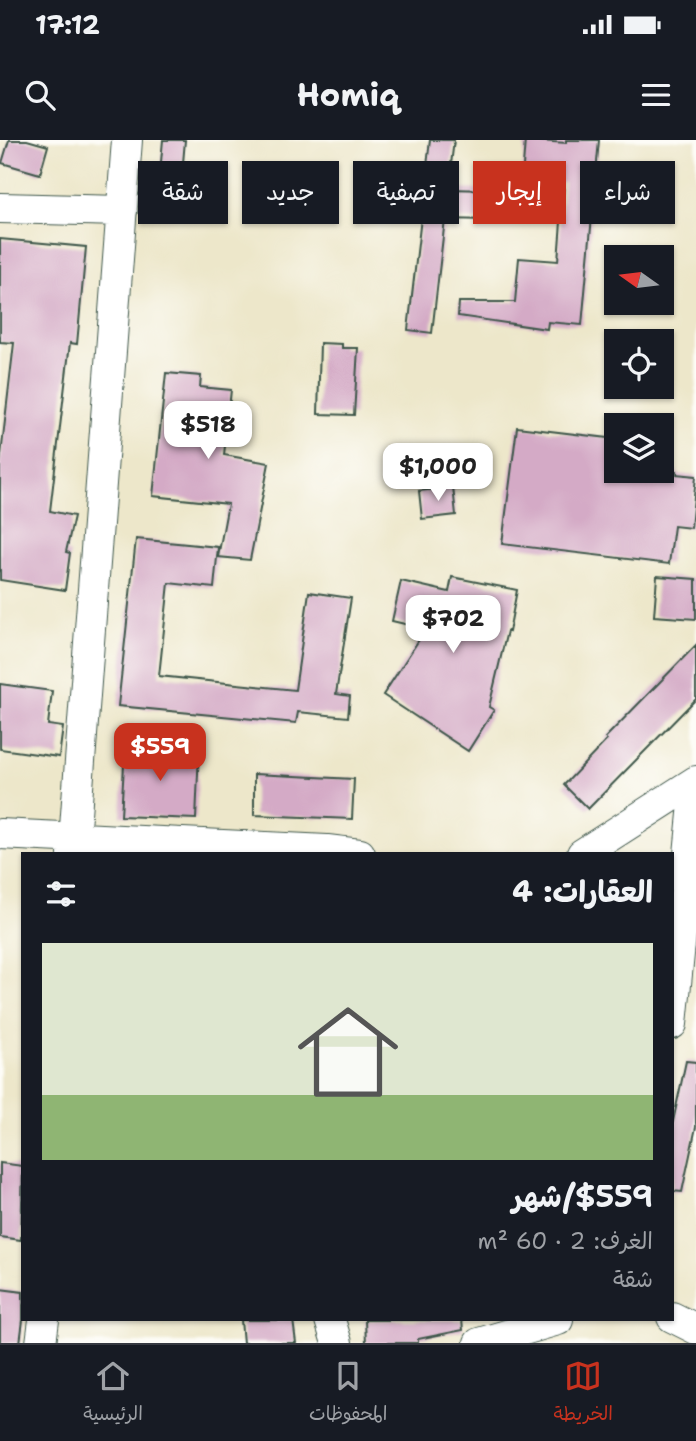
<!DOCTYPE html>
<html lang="ar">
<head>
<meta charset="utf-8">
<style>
  :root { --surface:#171b24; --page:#20242c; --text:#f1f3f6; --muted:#9ea1a6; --line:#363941; --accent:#c8321e }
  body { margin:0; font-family:"Shantell Sans","Playpen Sans Arabic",sans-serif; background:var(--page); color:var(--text); direction:rtl; height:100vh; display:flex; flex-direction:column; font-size:26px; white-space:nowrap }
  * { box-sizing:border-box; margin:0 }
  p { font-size:23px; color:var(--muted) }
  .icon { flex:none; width:38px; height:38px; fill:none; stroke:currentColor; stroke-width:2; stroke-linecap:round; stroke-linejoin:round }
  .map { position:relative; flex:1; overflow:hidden; direction:ltr }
  .panel { position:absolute; left:21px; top:712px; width:653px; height:469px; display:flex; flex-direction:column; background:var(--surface); border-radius:0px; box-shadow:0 2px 5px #0004; direction:rtl }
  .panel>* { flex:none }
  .banner { position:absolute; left:21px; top:21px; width:654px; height:63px; direction:rtl; display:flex; gap:14px }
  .needle { width:46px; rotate:284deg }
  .controls { position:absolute; left:604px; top:105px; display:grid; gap:14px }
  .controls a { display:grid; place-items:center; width:70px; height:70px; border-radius:0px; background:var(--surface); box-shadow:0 2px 5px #0004; font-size:35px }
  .price { position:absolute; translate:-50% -60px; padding:0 16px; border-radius:14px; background:#fff; color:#222; font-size:23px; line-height:46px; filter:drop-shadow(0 2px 4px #0008) }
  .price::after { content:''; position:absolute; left:50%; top:42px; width:21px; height:16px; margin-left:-10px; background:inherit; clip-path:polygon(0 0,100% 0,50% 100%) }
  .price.on { background:var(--accent); color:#fff }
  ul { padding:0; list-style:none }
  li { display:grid; align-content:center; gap:14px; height:371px; padding:0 21px }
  li span { display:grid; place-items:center; height:217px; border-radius:0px; color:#555 }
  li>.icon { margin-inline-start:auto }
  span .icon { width:126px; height:126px; fill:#fffc; stroke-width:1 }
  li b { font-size:30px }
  h2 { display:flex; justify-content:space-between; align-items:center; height:84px; padding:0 21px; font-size:30px }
  .pill { padding:0 24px; border-radius:0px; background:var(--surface); box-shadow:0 2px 5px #0004; font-size:24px; line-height:63px }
  .pill.on { background:var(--accent); color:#fff }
  .status { display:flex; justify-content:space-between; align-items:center; height:49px; padding:0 35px; background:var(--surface); direction:ltr }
  .status svg { height:19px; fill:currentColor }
  header { display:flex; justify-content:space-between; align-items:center; height:91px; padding:0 21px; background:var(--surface); font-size:32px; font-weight:700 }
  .tabs { display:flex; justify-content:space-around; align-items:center; height:98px; border-top:2px solid var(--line); background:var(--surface); font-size:19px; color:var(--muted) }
  .tabs a { display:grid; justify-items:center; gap:4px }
  .tabs .on { color:var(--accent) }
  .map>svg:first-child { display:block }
</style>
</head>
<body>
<div class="status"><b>17:12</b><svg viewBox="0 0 49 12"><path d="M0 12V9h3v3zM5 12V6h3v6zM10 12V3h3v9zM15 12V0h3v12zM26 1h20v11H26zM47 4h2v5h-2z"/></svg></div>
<header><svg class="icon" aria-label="menu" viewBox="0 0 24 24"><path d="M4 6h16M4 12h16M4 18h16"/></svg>Homiq<svg class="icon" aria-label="search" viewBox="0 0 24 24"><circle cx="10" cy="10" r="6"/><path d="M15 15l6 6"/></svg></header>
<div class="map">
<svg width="696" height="1203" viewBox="0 0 696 1203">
  <rect width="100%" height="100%" fill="#fdfcf7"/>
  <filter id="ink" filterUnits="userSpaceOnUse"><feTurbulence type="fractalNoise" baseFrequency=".0143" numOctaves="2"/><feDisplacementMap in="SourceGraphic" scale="14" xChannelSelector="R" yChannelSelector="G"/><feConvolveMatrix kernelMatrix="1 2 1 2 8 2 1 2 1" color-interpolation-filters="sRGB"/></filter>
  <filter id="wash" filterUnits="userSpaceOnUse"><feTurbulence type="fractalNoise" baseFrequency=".00686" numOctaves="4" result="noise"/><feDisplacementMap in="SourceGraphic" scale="28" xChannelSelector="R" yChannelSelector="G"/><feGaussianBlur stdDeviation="1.57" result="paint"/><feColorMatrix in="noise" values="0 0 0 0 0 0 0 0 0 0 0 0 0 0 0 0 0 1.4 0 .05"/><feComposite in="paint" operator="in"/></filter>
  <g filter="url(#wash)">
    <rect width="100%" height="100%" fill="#ede7ca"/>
    <g id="blocks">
      <path fill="#d4aac6" d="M9 0H27L48 6 40 34 2 23Z
        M163 0H185L181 46 159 44Z
        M430 0H454L448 49 489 50V80L445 79 432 193 408 190Z
        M525 0 566 3V0H599L582 185 548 182 547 189 458 176 459 162H515L519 118 558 121 564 42 522 39Z
        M0 99 86 107 77 204 70 203 50 371 74 376 66 412 70 413 65 450 0 440V324L14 203 0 202Z
        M320 203 342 204V208H358L354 275 318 274Z
        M166 233 201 236 200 247 231 250 224 315 269 323 250 420 218 417 228 364 153 356Z
        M517 287 616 299V331H677V334L696 336 691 388 674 386 669 424 502 404Z
        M453 347 456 375 422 379 419 351Z
        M136 399 218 407 214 448 169 443 159 536 295 550 309 452 351 458 336 554 350 556 348 577 298 572 296 583 118 566Z
        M657 436 696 439V479L654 476Z
        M452 437 517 450 509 492 507 491 489 567 494 570 468 611 383 555 426 489 392 481 401 441 449 452Z
        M696 505V559L588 669 564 645 607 600 605 598Z
        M0 544 52 551 48 585 63 587 59 617 0 609Z
        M125 608 199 610 196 679 121 676Z
        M254 634 354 639 352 679 254 675Z
        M686 921 696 922V987L682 1052 672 1051V986Z
        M0 1023 23 1026 21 1100 0 1097Z
        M0 1149 23 1152V1180L20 1203H0Z
        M241 1180H293L296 1203H243Z
        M365 1180H462L463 1190 418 1199V1203H366Z"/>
    </g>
  </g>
  <g filter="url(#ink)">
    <use href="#blocks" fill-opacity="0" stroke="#3e564a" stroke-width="2"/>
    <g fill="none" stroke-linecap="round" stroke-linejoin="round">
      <defs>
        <path id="street" d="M0 68 122 71
          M0 694 327 710 360 714
          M73 714 127 0
          M582 714 696 641
          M672 884 696 644
          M672 1177 696 1189
          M330 1180 337 1203
          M41 1203 44 1180
          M479 1203 558 1180"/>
      </defs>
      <use href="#street" stroke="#3e564a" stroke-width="32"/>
      <use href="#street" stroke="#fff" stroke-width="30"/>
    </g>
  </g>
</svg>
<div class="controls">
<a><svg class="needle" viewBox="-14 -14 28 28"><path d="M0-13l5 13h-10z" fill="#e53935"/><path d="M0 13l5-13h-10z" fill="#9ea1a6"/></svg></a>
<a><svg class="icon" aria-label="locate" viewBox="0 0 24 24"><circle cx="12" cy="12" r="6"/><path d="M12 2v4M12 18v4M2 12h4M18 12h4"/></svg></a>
<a><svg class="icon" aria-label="layers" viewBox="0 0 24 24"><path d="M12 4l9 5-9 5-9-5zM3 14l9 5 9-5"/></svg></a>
</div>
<b class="price" style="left:208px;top:321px">$518</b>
<b class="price" style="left:438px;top:363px">$1,000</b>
<b class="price" style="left:453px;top:515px">$702</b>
<b class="price on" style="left:160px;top:643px">$559</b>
<div class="banner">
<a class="pill">شراء</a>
<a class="pill on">إيجار</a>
<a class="pill">تصفية</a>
<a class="pill">جديد</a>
<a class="pill">شقة</a>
</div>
<section class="panel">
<h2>العقارات: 4<svg class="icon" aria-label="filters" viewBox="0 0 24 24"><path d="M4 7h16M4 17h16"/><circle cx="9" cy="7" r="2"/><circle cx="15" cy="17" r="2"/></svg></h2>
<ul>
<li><span style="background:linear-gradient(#dfe7d0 70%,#8fb573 0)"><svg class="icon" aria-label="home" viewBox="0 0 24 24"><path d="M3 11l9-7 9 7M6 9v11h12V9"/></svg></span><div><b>$559/شهر</b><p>الغرف: 2 · 60 m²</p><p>شقة</p></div></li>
</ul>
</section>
</div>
<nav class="tabs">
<a class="on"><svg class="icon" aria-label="map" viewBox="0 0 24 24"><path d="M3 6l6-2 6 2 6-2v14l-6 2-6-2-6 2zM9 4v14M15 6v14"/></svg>الخريطة</a>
<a><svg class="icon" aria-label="saved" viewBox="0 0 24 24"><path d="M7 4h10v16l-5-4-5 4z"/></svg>المحفوظات</a>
<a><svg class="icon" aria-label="home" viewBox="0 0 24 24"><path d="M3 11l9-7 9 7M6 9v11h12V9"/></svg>الرئيسية</a>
</nav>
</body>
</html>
